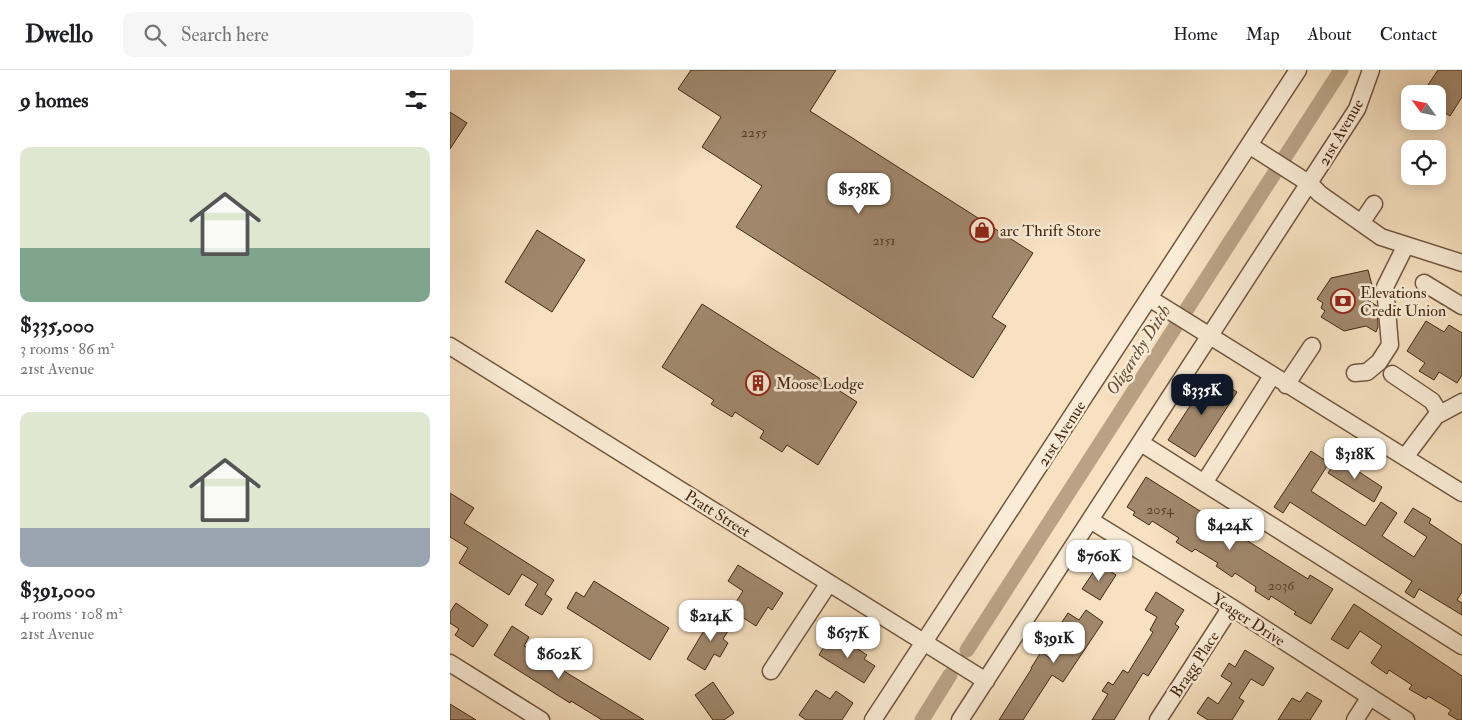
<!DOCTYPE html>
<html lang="en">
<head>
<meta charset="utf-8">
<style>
  :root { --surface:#fff; --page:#f6f6f6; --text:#202124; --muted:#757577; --line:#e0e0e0; --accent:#111827 }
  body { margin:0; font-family:"IM FELL Double Pica",serif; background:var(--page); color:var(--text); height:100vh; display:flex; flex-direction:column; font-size:19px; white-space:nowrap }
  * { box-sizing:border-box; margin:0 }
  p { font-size:16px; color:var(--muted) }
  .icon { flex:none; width:28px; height:28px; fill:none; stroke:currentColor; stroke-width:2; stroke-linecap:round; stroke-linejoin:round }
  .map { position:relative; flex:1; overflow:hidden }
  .side { display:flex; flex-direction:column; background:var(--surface); width:450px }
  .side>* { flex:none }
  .needle { width:32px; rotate:303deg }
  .tools { position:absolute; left:951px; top:15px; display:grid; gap:10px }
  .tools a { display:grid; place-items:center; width:45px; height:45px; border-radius:10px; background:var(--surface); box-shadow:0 2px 12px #0003; font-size:25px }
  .price { position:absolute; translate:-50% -42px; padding:0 11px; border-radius:10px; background:#fff; color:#222; font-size:16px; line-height:32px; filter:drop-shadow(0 1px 2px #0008) }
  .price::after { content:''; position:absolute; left:50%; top:30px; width:15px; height:11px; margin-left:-8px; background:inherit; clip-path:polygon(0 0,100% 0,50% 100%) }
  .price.active { background:var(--accent); color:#fff }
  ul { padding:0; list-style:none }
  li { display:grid; align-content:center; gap:10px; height:265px; padding:0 20px }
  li+li { border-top:1px solid var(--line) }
  li span { display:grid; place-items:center; height:155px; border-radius:10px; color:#555 }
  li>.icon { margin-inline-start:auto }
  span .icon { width:90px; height:90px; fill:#fffc; stroke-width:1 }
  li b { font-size:21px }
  h2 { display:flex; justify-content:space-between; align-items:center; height:60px; padding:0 20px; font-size:21px }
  header { display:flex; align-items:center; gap:30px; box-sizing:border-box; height:70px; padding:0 25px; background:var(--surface); border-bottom:1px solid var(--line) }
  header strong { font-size:24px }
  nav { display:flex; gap:28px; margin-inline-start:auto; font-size:18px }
  .search { width:350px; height:45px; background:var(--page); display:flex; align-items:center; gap:12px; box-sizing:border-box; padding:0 18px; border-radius:10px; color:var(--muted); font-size:19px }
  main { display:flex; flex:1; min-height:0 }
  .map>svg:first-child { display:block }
</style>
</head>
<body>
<header>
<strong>Dwello</strong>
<div class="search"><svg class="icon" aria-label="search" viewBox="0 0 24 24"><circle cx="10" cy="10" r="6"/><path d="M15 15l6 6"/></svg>Search here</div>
<nav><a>Home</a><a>Map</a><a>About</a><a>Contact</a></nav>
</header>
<main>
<section class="side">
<h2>9 homes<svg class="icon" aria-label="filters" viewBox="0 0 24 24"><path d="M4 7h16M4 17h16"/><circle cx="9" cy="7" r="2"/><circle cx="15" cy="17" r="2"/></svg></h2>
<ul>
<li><span style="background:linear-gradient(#dfe7d0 65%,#7fa58c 0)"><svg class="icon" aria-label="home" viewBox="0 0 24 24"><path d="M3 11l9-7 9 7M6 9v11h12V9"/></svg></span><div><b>$335,000</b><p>3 rooms · 86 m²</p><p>21st Avenue</p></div></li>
<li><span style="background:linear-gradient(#dfe7d0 75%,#9aa5b1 0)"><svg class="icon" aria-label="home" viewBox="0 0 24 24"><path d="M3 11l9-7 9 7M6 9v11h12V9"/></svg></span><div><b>$391,000</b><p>4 rooms · 108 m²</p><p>21st Avenue</p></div></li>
</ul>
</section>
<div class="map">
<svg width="1012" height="650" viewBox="0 0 1012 650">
  <rect width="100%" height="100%" fill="#f7e1c1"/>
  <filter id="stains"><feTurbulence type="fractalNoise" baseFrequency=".004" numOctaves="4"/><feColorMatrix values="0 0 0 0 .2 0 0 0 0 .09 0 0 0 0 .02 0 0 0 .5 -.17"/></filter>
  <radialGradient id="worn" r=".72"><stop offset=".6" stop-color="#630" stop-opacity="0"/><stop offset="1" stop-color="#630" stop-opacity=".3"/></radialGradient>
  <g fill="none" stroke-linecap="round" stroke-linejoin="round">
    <path stroke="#baa286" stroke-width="15" d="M517 580 891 0
      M472 650 500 605"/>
  </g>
  <path fill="#a1886d" stroke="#442713" d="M241 0H386L360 41 583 183 542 247 556 256 523 308 286 157 312 116 252 77 271 47 228 19Z
    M988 0H1012V27L1000 46 988 38V24H972Z
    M0 42 17 53 0 79Z
    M87 160 135 190 102 242 55 212Z
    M918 200 923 219 916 229 927 236 928 257 926 262 916 256 894 261 871 247 875 241 871 238 873 233 867 229 881 208Z
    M252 234 407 332 368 395 337 375 332 382 310 368 314 361 285 342 282 347 261 334 264 330 212 297Z
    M976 251 994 262 999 255 1012 263V305L1007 313 989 302 984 310 969 301 975 293 957 281Z
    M760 305 787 322 745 387 718 370Z
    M861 381 879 393 861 421 915 456 931 432 947 443 932 466 964 487 977 467 954 452 963 438 981 449 979 453 1012 475V522L1007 530 1012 533V545L969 519 964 528 955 522 962 511 840 432 833 443 824 437Z
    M888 388 932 417 924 432 878 403Z
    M696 407 858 509 860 505 883 519 861 554 844 544 846 542 821 526 819 530 805 521 806 517 785 503 782 507 766 496 768 493 745 479 742 482 726 472 729 468 710 456 702 451 699 455 683 445 685 442 677 437Z
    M0 423 24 438 14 453 104 510 95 524 102 529 92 545 75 535 88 514 72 504 59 525 9 493 18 478 0 467Z
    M649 494 666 505 650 530 632 519Z
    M288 495 333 523 322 540 318 537 306 556 281 540 293 521 278 511Z
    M144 511 219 558 200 590 117 538 126 522 134 527Z
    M706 522 734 540 725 554 729 557 698 606 693 603 664 650H642L658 624 652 621 658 612 663 615 673 600 678 603 703 562 700 560 707 547 695 540Z
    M6 533 38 555 23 577 5 565 9 559 0 553V542Z
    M904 534 1012 606V650H1008L998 644 1001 640 978 626 976 629 959 619 962 615 939 600 937 604 921 593 932 576 910 561 898 579 881 569Z
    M636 540 653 552 613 612 602 605 573 650H549L582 598H581L591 582 601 589 616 564 608 558 618 543 629 550Z
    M265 542 283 553 273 569 278 573 270 587 264 584 255 600 237 589Z
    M62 556 79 567 74 576 79 579 76 585 96 598 99 592 194 650H152L121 631 120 633 44 585Z
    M380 567 391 574 394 570 417 585 414 589 425 596 414 613 369 585Z
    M795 580 824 598 813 616 801 609 789 628 794 631 782 650H758L747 643 758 627 768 634 782 613 771 606 779 593 785 597Z
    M263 612 284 643 274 650H263L245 625Z
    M366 620 380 629 386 621 403 633 392 650H356L349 645Z
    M857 622 872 631 860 650H828L842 628 850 632Z
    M0 634 26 650H0Z"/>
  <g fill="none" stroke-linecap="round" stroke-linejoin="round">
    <defs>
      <path id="minor" d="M799 75 860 114 870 124 931 167 1012 193
        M911 153 924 134
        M974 213 1012 236
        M699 228 1012 423
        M0 276 536 611
        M905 303 917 302 929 292 940 275 935 217 956 175
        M942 304 982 331 990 344
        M836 315 862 276
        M691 373 1012 576
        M955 387 986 346 1012 332
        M754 413 822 306
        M640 450 781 537 956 650
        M0 593 91 650
        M321 601 379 513
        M423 650 848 0
        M510 650 907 39 921 0
        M708 650 781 537
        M905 650 919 628"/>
    </defs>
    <use href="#minor" stroke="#71563e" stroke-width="19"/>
    <use href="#minor" stroke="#faecd7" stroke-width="16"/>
  </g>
  <defs>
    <symbol id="shop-ring" viewBox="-11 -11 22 22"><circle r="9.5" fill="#faecd7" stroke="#8f2418" stroke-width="1.5"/><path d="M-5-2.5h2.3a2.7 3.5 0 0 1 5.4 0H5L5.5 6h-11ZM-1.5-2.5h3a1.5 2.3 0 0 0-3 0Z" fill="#8f2418"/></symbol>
    <symbol id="bank-ring" viewBox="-11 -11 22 22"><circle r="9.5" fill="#faecd7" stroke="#8f2418" stroke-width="1.5"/><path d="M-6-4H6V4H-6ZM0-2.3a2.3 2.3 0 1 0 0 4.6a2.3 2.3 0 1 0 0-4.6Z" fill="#8f2418"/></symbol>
    <symbol id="building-ring" viewBox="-11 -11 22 22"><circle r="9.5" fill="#faecd7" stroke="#8f2418" stroke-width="1.5"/><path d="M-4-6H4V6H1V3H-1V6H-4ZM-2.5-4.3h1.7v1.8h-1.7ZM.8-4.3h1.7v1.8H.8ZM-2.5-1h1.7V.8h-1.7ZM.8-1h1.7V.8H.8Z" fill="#8f2418"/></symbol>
  </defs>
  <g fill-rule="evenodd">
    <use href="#shop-ring" x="518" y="146" width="28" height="28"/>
    <use href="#bank-ring" x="879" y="217" width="28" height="28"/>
    <use href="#building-ring" x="294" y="299" width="28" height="28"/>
  </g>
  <g text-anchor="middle" stroke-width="5" stroke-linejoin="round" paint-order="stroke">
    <g font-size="14" fill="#5b3f2a">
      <text x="304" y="67">2255</text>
      <text x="434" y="175">2151</text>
      <text x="710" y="444">2054</text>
      <text x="831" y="520">2036</text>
    </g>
    <g font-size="16" fill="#442713" stroke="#faecd7">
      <text transform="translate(890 62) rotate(-60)" y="6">21st Avenue</text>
      <text transform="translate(611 363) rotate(-57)" y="6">21st Avenue</text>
      <text transform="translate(268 443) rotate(32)" y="6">Pratt Street</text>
      <text transform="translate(799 549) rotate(33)" y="6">Yeager Drive</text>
      <text transform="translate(744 594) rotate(-57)" y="6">Bragg Place</text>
    </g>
    <g font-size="16" fill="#442713" stroke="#faecd7" text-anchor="start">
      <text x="550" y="166">arc Thrift Store</text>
      <text x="910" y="228">Elevations<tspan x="910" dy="18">Credit Union</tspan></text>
      <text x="326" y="319">Moose Lodge</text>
    </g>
    <g font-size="18" font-style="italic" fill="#674c36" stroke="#faecd7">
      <text transform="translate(688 280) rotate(-57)" y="6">Oligarchy Ditch</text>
    </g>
  </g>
  <rect width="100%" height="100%" filter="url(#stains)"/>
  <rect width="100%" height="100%" fill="url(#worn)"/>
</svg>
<div class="tools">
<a><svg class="needle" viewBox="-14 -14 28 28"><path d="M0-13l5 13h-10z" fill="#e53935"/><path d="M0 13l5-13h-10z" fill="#757577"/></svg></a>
<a><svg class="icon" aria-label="locate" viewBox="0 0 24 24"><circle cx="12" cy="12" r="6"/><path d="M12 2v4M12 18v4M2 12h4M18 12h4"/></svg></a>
</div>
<b class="price" style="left:409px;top:145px">$538K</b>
<b class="price active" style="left:752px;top:346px">$335K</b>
<b class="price" style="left:905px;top:410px">$318K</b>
<b class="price" style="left:780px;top:481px">$424K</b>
<b class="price" style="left:649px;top:512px">$760K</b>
<b class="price" style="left:261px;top:572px">$214K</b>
<b class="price" style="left:398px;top:589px">$637K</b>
<b class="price" style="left:604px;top:594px">$391K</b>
<b class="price" style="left:109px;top:610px">$602K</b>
</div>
</main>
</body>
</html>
